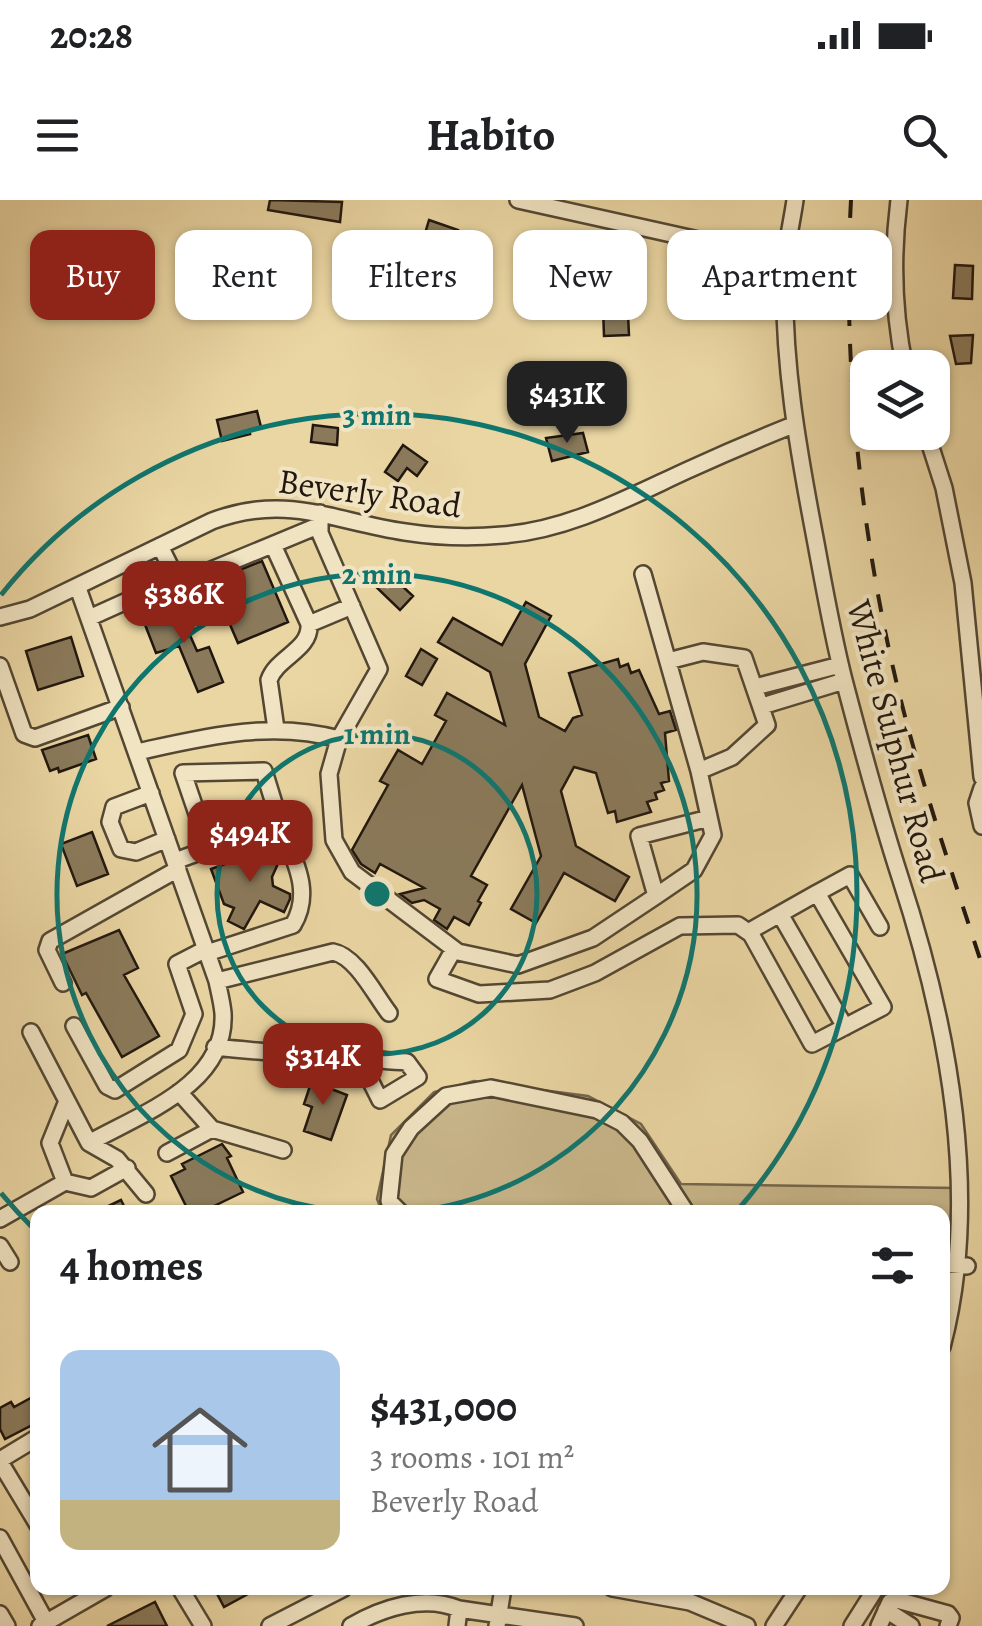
<!DOCTYPE html>
<html lang="en">
<head>
<meta charset="utf-8">
<style>
  :root { --surface:#fff; --page:#f6f6f6; --text:#202124; --muted:#757577; --accent:#8f2418 }
  body { margin:0; font-family:Alegreya,serif; background:var(--page); color:var(--text); height:100vh; display:flex; flex-direction:column; font-size:38px; white-space:nowrap }
  * { box-sizing:border-box; margin:0 }
  p { font-size:32px; color:var(--muted) }
  .icon { flex:none; width:55px; height:55px; fill:none; stroke:currentColor; stroke-width:2; stroke-linecap:round; stroke-linejoin:round }
  .map { position:relative; flex:1; overflow:hidden }
  .sheet { position:absolute; left:30px; top:1005px; width:920px; height:390px; display:flex; flex-direction:column; background:var(--surface); border-radius:20px; box-shadow:0 2px 8px #0004 }
  .sheet>* { flex:none }
  .banner { position:absolute; left:30px; top:30px; width:922px; height:90px; display:flex; gap:20px }
  .tools { position:absolute; left:850px; top:150px; display:grid; gap:20px }
  .tools a { display:grid; place-items:center; width:100px; height:100px; border-radius:20px; background:var(--surface); box-shadow:0 2px 8px #0004; font-size:50px }
  .price { position:absolute; translate:-50% -85px; padding:0 22px; border-radius:20px; background:var(--accent); color:#fff; font-size:32px; line-height:65px; filter:drop-shadow(0 2px 5px #0008) }
  .price::after { content:''; position:absolute; left:50%; top:60px; width:30px; height:22px; margin-left:-15px; background:inherit; clip-path:polygon(0 0,100% 0,50% 100%) }
  .price.active { background:#222; color:#fff }
  ul { padding:0; list-style:none }
  li { display:flex; align-items:center; gap:30px; height:250px; padding:0 30px }
  li span { display:grid; place-items:center; flex:none; width:280px; height:200px; border-radius:20px; color:#555 }
  li>.icon { margin-inline-start:auto }
  span .icon { width:120px; height:120px; fill:#fffc; stroke-width:1 }
  li b { font-size:42px }
  h2 { display:flex; justify-content:space-between; align-items:center; height:120px; padding:0 30px; font-size:42px }
  .pill { padding:0 35px; border-radius:20px; background:var(--surface); box-shadow:0 2px 8px #0004; font-size:35px; line-height:90px }
  .pill.active { background:var(--accent); color:#fff }
  .status { display:flex; justify-content:space-between; align-items:center; height:70px; padding:0 50px; background:var(--surface); direction:ltr }
  .status svg { height:28px; fill:currentColor }
  header { display:flex; justify-content:space-between; align-items:center; height:130px; padding:0 30px; background:var(--surface); font-size:45px; font-weight:700 }
  .map>svg:first-child { display:block }
</style>
</head>
<body>
<div class="status"><b>20:28</b><svg viewBox="0 0 49 12"><path d="M0 12V9h3v3zM5 12V6h3v6zM10 12V3h3v9zM15 12V0h3v12zM26 1h20v11H26zM47 4h2v5h-2z"/></svg></div>
<header><svg class="icon" aria-label="menu" viewBox="0 0 24 24"><path d="M4 6h16M4 12h16M4 18h16"/></svg>Habito<svg class="icon" aria-label="search" viewBox="0 0 24 24"><circle cx="10" cy="10" r="6"/><path d="M15 15l6 6"/></svg></header>
<div class="map">
<svg width="982" height="1426" viewBox="0 0 982 1426">
  <rect width="100%" height="100%" fill="#ead6a3"/>
  <filter id="stains"><feTurbulence type="fractalNoise" baseFrequency=".002" numOctaves="4"/><feColorMatrix values="0 0 0 0 .2 0 0 0 0 .09 0 0 0 0 .02 0 0 0 .5 -.17"/></filter>
  <radialGradient id="worn" r=".72"><stop offset=".6" stop-color="#630" stop-opacity="0"/><stop offset="1" stop-color="#630" stop-opacity=".3"/></radialGradient>
  <path fill="#c8b68a" stroke="#74664c" stroke-width="2.5" d="M474 881 588 896 641 924 681 984 956 988 948 1074H943L942 1012H382L377 999 391 935 434 892Z"/>
  <path fill="#8a7a5b" stroke="#21170e" stroke-width="2.5" d="M270 0 342 2 340 22 268 10Z
    M429 20 458 30 451 54 436 49 438 41 424 37Z
    M625 49 629 135 604 136 601 50Z
    M955 65 973 66 972 99 953 98Z
    M520 77 556 85 552 104 516 95Z
    M973 135 971 163 956 164 950 136Z
    M257 211 261 227 249 230 250 234 222 241 217 220Z
    M313 225 338 228 337 245 311 242Z
    M583 233 588 252 552 261 546 238Z
    M403 245 427 262 417 276 407 268 398 281 385 272Z
    M262 361 288 422 238 443 221 404 206 411 194 384 208 383Z
    M385 370 413 396 400 410 373 384Z
    M526 402 551 416 525 464 539 517 565 531 573 518 582 515 569 473 618 459 620 467 628 464 631 473 639 470 659 514 670 511 676 530 665 533 669 581 661 583 664 590 655 593 657 599 647 602 651 612 617 622 615 611 608 613 596 573 574 567 561 591 576 646 629 677 615 701 564 673 536 723 511 709 541 656 522 585 471 676 487 685 478 701 481 703 469 725 454 717 447 729 434 720 440 709 424 700 412 703 400 694 424 688 380 664 375 673 361 664 352 650 388 585 380 581 398 550 422 564 446 521 435 515 447 493 505 525 490 472 438 442 453 418 502 445Z
    M177 404 181 414 186 412 194 430 189 433 197 451 209 447 223 482 198 492 179 446 156 453 144 422Z
    M71 437 83 476 38 490 26 451Z
    M421 449 437 459 422 485 406 476Z
    M88 535 96 559 59 572 58 568 50 571 42 550Z
    M92 632 108 674 77 686 61 644Z
    M265 646 280 653 281 657 272 677 273 686 290 694V699L284 712 260 701 244 729 228 721 234 708 224 704 211 669 247 656 258 658Z
    M119 730 138 768 124 775 159 836 122 857 86 793 82 795 62 754Z
    M314 874 329 878 326 887 347 895 331 940 304 931 312 907 304 904Z
    M222 944 231 956 227 958 243 992 210 1008 212 1012H189L171 976 185 969 182 964Z
    M121 1000 127 1012H96Z
    M38 1194V1222L5 1239 0 1229V1208L11 1202 14 1207Z
    M214 1388H259L224 1407Z
    M155 1402 167 1426H107Z"/>
  <g fill="none" stroke-linecap="round" stroke-linejoin="round">
    <defs>
      <path id="minor" d="M518 0 730 47 785 65
        M795 0C792 22 786 45 785 68 782 159 798 249 815 338 824 386 832 433 844 480 861 545 879 612 900 677 948 824 982 996 942 1147
        M899 0C892 56 893 112 905 168
        M926 232 944 288 963 383 982 577
        M320 313V333L379 469 339 539 329 574 334 640 352 672 458 752 518 765 593 738 656 696 694 670 713 635 699 571 643 374
        M273 345 309 424 352 406
        M204 373 320 325
        M78 388 217 781C219 791 222 802 223 813 227 885 140 914 89 943
        M0 417 30 409 212 321C287 293 332 321 405 332 437 337 471 338 503 335 569 330 629 297 688 270 723 254 758 239 793 225
        M89 418 171 381 172 370 160 346
        M668 461 703 452 744 458 767 525 732 557 699 571
        M0 466 24 534 35 538 121 507
        M755 487 840 465
        M762 506 844 481
        M276 529 269 480C277 457 311 450 309 424
        M137 552C205 537 271 520 339 539
        M982 588 977 603 982 626
        M151 593 114 607 110 622 121 649 136 652 167 639
        M175 661 280 623 264 571 183 573 209 649
        M656 696 639 636 709 618
        M780 714 845 827
        M748 732 817 693
        M454 749 437 779 479 794 550 790 595 773 680 726 738 725 751 734 812 844 883 807 817 693 850 675 880 727
        M207 753 293 725C314 690 292 657 280 623
        M217 781 333 752C356 756 375 795 389 813
        M63 783 47 750 50 741 178 669
        M74 826 107 886 115 890 179 850 194 814 177 764 206 749
        M31 832 89 943 117 959 146 994
        M215 847C279 854 343 857 407 862L418 877 380 900 359 858
        M67 901 50 943 65 982 91 988 127 968
        M212 929 283 950
        M167 953 212 929 179 892
        M400 1012 389 1001 394 954 411 928 446 896 491 888 597 910 622 923 640 941 686 1012
        M0 1019 65 982
        M0 1046 10 1062
        M942 1064 967 1066
        M0 1260 38 1237
        M0 1262 38 1325
        M0 1338 46 1422
        M180 1388 203 1426
        M612 1388 690 1402 747 1426
        M459 1409 575 1426
        M886 1410 911 1426
        M0 1414 7 1426
        M40 1426 106 1388
        M270 1426 344 1388
        M351 1426C382 1408 424 1394 459 1409L457 1426
        M497 1426 503 1388
        M774 1426 799 1388
        M852 1426 876 1388
        M879 1426 890 1402 897 1400 948 1414 951 1418 948 1426"/>
    </defs>
    <use href="#minor" stroke="#534733" stroke-width="20"/>
    <use href="#minor" stroke="#f1e4c3" stroke-width="15"/>
    <path stroke="#21170e" stroke-width="4" stroke-dasharray="18 18" stroke-linecap="butt" d="M851 0C842 162 861 339 900 497 923 588 953 676 982 765"/>
  </g>
  <g fill="none" stroke="#0f766e" stroke-width="5">
    <circle cx="377" cy="694" r="160"/>
    <path d="M344 1012A320 320 0 1 1 410 1012"/>
    <path d="M35 1030A480 480 0 0 1 1 993M1 395A480 480 0 1 1 736 1012"/>
  </g>
  <g text-anchor="middle" stroke-width="8" stroke-linejoin="round" paint-order="stroke">
    <g font-size="35" fill="#21170e" stroke="#f1e4c3">
      <text transform="translate(370 293) rotate(8)" y="12">Beverly Road</text>
      <text transform="translate(896 541) rotate(75)" y="12">White Sulphur Road</text>
    </g>
  </g>
  <circle cx="377" cy="694" r="15" fill="#0f766e" stroke="#f1e4c3" stroke-width="5"/>
  <g font-size="30" text-anchor="middle" font-weight="bold" fill="#0f766e" stroke="#f1e4c3" stroke-width="8" stroke-linejoin="round" paint-order="stroke">
    <text x="377" y="225">3 min</text>
    <text x="377" y="384">2 min</text>
    <text x="377" y="544">1 min</text>
  </g>
  <rect width="100%" height="100%" filter="url(#stains)"/>
  <rect width="100%" height="100%" fill="url(#worn)"/>
</svg>
<div class="tools">
<a><svg class="icon" aria-label="layers" viewBox="0 0 24 24"><path d="M12 4l9 5-9 5-9-5zM3 14l9 5 9-5"/></svg></a>
</div>
<b class="price active" style="left:567px;top:246px">$431K</b>
<b class="price" style="left:184px;top:446px">$386K</b>
<b class="price" style="left:250px;top:685px">$494K</b>
<b class="price" style="left:323px;top:908px">$314K</b>
<div class="banner">
<a class="pill active">Buy</a>
<a class="pill">Rent</a>
<a class="pill">Filters</a>
<a class="pill">New</a>
<a class="pill">Apartment</a>
</div>
<section class="sheet">
<h2>4 homes<svg class="icon" aria-label="filters" viewBox="0 0 24 24"><path d="M4 7h16M4 17h16"/><circle cx="9" cy="7" r="2"/><circle cx="15" cy="17" r="2"/></svg></h2>
<ul>
<li><span style="background:linear-gradient(#a9c7e8 75%,#c2b280 0)"><svg class="icon" aria-label="home" viewBox="0 0 24 24"><path d="M3 11l9-7 9 7M6 9v11h12V9"/></svg></span><div><b>$431,000</b><p>3 rooms · 101 m²</p><p>Beverly Road</p></div></li>
</ul>
</section>
</div>
</body>
</html>
